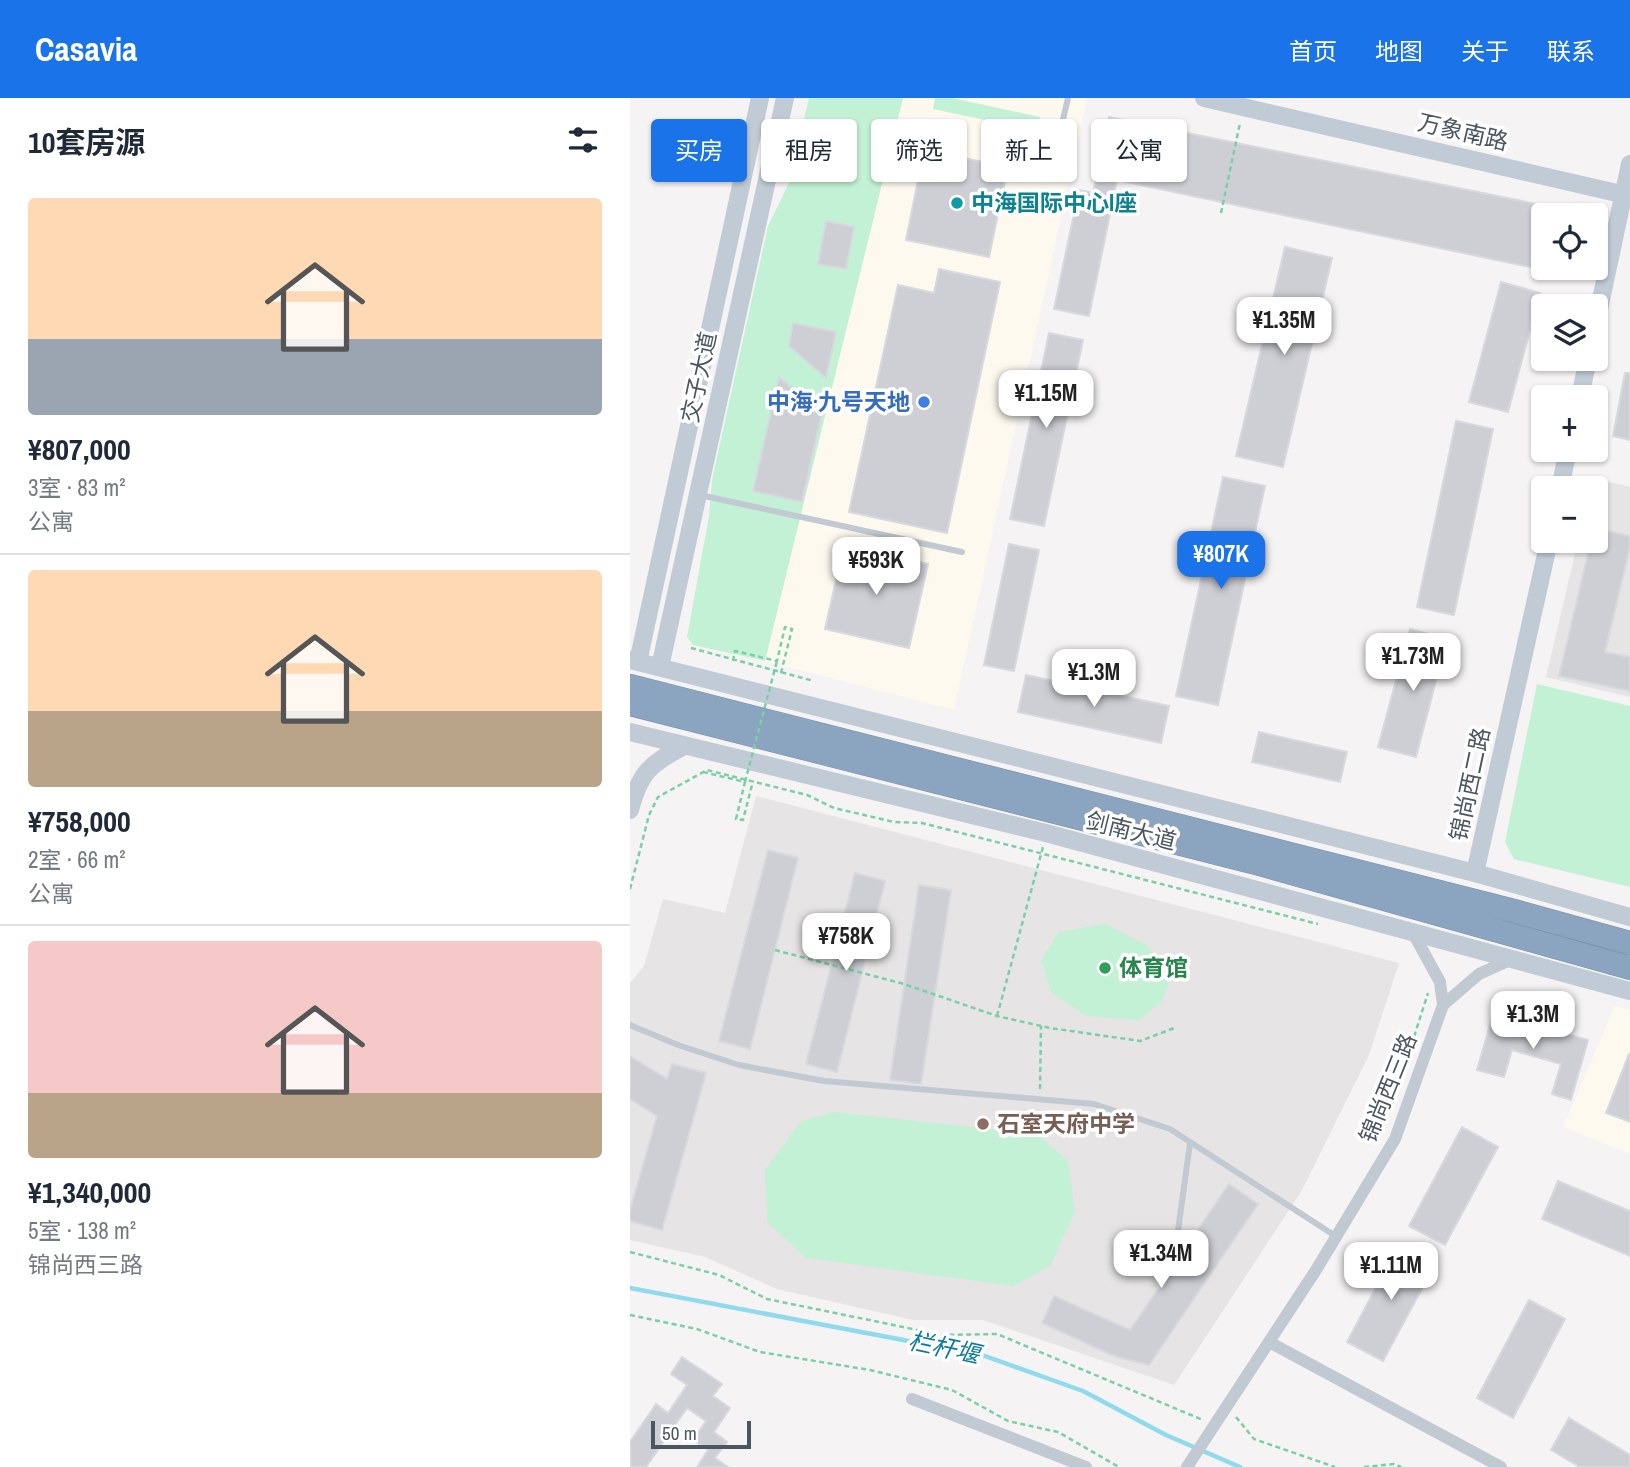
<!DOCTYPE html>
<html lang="zh">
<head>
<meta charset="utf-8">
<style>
  :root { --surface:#fff; --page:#f2f2f3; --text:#1f2937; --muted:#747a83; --line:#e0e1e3; --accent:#1a73e8 }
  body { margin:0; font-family:"Archivo Narrow","Noto Sans SC",sans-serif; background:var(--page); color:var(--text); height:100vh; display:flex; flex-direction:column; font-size:26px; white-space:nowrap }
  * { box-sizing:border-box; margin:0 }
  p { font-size:23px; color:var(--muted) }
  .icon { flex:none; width:38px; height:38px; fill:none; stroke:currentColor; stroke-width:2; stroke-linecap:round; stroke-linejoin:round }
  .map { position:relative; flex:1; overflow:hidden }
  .sheet { display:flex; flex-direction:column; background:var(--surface); width:630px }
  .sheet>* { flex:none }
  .guide { position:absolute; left:21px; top:21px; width:665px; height:63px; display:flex; gap:14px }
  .buttons { position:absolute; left:901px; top:105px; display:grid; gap:14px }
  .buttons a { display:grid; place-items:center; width:77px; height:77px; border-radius:7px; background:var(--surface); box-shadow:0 2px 5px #0004; font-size:35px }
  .scale { position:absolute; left:21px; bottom:18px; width:100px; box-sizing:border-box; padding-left:7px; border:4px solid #4a5661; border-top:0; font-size:19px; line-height:24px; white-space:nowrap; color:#4a5661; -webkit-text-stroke:5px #fff; paint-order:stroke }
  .price { position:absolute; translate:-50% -60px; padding:0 16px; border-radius:14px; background:#fff; color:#222; font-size:23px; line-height:46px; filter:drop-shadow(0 2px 4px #0008) }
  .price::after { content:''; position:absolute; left:50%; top:42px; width:21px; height:16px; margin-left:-10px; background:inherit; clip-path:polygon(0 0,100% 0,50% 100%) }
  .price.current { background:var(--accent); color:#fff }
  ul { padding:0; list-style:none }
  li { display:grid; align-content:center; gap:14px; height:371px; padding:0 28px }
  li+li { border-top:2px solid var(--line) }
  li span { display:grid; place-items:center; height:217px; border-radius:7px; color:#555 }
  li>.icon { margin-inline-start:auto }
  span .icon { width:126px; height:126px; fill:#fffc; stroke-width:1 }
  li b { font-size:30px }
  h2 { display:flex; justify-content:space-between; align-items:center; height:84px; padding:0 28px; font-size:30px }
  .pill { padding:0 24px; border-radius:7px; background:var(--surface); box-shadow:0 2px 5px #0004; font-size:24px; line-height:63px }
  .pill.current { background:var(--accent); color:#fff }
  header { display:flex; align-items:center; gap:42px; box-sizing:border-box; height:98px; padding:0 35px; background:var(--accent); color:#fff }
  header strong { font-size:33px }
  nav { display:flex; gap:38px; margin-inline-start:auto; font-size:24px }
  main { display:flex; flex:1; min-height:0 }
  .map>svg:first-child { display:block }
</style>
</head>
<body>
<header>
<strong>Casavia</strong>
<nav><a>首页</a><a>地图</a><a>关于</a><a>联系</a></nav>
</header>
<main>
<section class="sheet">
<h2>10套房源<svg class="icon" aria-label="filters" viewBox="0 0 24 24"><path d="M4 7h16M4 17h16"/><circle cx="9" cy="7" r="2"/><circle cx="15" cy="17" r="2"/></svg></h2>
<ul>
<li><span style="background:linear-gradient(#ffd9b3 65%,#9aa5b1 0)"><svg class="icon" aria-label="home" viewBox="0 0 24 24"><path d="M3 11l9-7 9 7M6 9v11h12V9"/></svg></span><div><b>¥807,000</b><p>3室 · 83 m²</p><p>公寓</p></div></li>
<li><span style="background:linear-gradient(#ffd9b3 65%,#b9a48a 0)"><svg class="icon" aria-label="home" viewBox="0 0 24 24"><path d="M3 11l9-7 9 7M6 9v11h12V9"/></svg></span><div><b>¥758,000</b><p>2室 · 66 m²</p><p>公寓</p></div></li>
<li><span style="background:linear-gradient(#f6c9c9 70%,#b9a48a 0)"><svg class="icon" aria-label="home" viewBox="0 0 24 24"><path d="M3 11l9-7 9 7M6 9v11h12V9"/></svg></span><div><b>¥1,340,000</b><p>5室 · 138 m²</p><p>锦尚西三路</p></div></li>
</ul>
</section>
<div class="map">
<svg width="1000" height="1369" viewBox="0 0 1000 1369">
  <rect width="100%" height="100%" fill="#f5f3f3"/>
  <path fill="#fdf9ef" d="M273 0H457L324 612 135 563Z
    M985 908 1000 912V1056L933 1029Z"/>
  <path fill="#e6e4e5" d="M963 380 1000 389V599L916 579 948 443H966V390H961Z
    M126 698 769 865 739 957 671 1094 544 1287 353 1222H283L147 1191 75 1159 0 1142V885L14 868 33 801 95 815Z"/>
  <path fill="#c3f1d5" d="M179 0H273L135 563 63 547 57 539 79 418 82 382 138 128 159 85Z
    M305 0H322L410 19 407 33 303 11Z
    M907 586 1000 608V789L884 761 875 744Z
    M475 826 516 847 542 878 532 903 509 922 456 918 421 894 411 862 429 834Z
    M203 1014 407 1036 438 1063 445 1114 420 1168 384 1188 176 1160 137 1124 135 1072 170 1024Z"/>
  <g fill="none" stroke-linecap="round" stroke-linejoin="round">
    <path stroke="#90daee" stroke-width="4.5" d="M0 1190 352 1257 453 1293 536 1337 610 1369"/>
  </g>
  <path fill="#cdcfd5" stroke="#d7d9de" stroke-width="2" d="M479 19 936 112 935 117H914V172L487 82 459 218 424 211 449 92 463 95Z
    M294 52 378 69 359 159 276 142Z
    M196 123 224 129 216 171 188 166Z
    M655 149 702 160 653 369 606 358Z
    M309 171 370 184 317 435 219 414 268 187 304 195Z
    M871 184 910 195 878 314 839 304Z
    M163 225 206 234 196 280 159 248Z
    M419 235 453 242 414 428 380 421Z
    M995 275H1000V342L983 338Z
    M149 279 192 315 172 404 123 393Z
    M826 323 863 331 824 517 787 509Z
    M593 379 635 388 588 607 546 598Z
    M966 430 1000 438V449L975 554 1000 559V593L929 578 961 443H966Z
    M379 446 409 452 384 573 354 567Z
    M214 447 298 466 279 550 195 531Z
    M780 531 817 541 786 659 748 649Z
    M396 577 539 608 531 645 388 614Z
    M629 634 717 654 710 684 622 664Z
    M138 752 168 760 120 951 89 943Z
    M225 775 255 783 207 974 176 966Z
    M289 787 321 792 291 986 260 982Z
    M863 916 958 942 941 1002 922 996 931 966 882 952 874 979 847 972Z
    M999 956 1000 957V1024L976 1015Z
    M0 958 37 981 42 966 76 975 32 1132 0 1123V1113L27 1018 0 1001Z
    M832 1029 868 1049 815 1147 779 1128Z
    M928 1083 1000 1113V1158L912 1121Z
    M599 1086 628 1106 519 1267 484 1258 412 1225 424 1198 500 1232 544 1168 549 1165 550 1158Z
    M769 1146 806 1165 753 1263 717 1244Z
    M899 1202 935 1221 883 1320 847 1300Z
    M52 1259 92 1286 83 1298 100 1310 84 1334 97 1344 85 1360 98 1369H67L78 1352 63 1342 76 1323 57 1310 16 1369H1L0 1344 26 1306 38 1315 57 1287 41 1276Z
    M939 1320 1000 1357V1369H950L921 1352Z"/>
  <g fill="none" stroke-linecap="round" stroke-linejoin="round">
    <defs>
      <path id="highway" d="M0 588 888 814 1000 845
        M0 606 622 764 1000 870"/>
    </defs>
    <use href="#highway" stroke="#7690ad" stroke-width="24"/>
    <path stroke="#7ad0a6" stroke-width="2.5" stroke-dasharray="5 3.5" stroke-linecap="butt" d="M591 115 610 25
      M61 550 184 583
      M103 563 105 553 147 563 155 529 162 531 151 575
      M73 674 115 684 106 721 113 722 123 683
      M0 791 19 717 28 699 77 672 177 697 204 710 264 724 292 725 688 826
      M145 852 274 886 367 918 420 930 510 943 547 929
      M367 918 413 749
      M410 991 411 928
      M766 995 798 895
      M0 1154 89 1177 137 1201 312 1237 367 1236 573 1322
      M0 1217 67 1231 130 1254 240 1272 322 1292 378 1323 428 1334 489 1369
      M606 1319 624 1341 705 1369
      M734 1369 764 1366 771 1369"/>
    <path stroke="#c1cad2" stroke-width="6" d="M424 60 438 0
      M70 397 332 454
      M0 927 48 947 109 967 194 983 464 1006 540 1031 707 1139
      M544 1162 560 1045"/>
    <path stroke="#c1cad2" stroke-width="12" d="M813 907 849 876 882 861
      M639 1244 871 1369
      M282 1301 456 1369
      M557 1369 686 1172 765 1041 813 907 810 884 782 833"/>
    <path stroke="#c1cbd6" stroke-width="18" d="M574 0 1000 98
      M966 225 1000 66
      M950 299 958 261
      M930 390 938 352
      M0 562 845 775 1000 819
      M8 564 130 0
      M30 569 155 0
      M0 634 416 735 1000 893
      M0 712C10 674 20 666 54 648
      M845 775 919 443"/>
    <use href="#highway" stroke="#8ba5c1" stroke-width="23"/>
    <path stroke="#7ad0a6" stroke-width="2.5" stroke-dasharray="5 3.5" stroke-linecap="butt" d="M115 684 147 563"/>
  </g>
  <circle fill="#0f9aa8" stroke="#fff" stroke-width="2.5" cx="327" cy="105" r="7"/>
  <circle fill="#3f7fe0" stroke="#fff" stroke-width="2.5" cx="294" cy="304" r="7"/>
  <circle fill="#2e9e5b" stroke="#fff" stroke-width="2.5" cx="475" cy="870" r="7"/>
  <circle fill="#8d6e63" stroke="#fff" stroke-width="2.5" cx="353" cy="1026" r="7"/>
  <g text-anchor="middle" stroke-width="7" stroke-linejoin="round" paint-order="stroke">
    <g font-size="23" fill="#4a5661" stroke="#fff">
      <text transform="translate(833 34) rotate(13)" y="8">万象南路</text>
      <text transform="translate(69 279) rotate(-78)" y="8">交子大道</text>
      <text transform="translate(840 686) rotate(-78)" y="8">锦尚西二路</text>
      <text transform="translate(501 733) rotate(14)" y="8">剑南大道</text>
      <text transform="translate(758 990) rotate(-68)" y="8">锦尚西三路</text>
    </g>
    <g font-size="23" font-weight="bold" fill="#0d838f" stroke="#fff" text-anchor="start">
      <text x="341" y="113">中海国际中心I座</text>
    </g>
    <g font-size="23" font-weight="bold" fill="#366cbe" stroke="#fff" text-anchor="end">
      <text x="280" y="312">中海·九号天地</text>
    </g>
    <g font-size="23" font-weight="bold" fill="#27864d" stroke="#fff" text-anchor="start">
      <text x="489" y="878">体育馆</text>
    </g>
    <g font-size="23" font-weight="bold" fill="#785e54" stroke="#fff" text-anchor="start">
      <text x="367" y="1034">石室天府中学</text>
    </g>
    <g font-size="24" font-style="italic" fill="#0c7c9b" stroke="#fff">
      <text transform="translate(314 1250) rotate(12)" y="8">栏杆堰</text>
    </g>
  </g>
</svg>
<div class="buttons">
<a><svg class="icon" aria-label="locate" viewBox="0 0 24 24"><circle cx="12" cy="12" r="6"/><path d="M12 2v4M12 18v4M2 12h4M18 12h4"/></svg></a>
<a><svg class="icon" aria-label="layers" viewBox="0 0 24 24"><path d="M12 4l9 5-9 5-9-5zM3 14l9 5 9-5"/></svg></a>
<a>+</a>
<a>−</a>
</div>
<div class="scale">50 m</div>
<b class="price" style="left:654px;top:259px">¥1.35M</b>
<b class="price" style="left:416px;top:332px">¥1.15M</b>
<b class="price current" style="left:591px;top:493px">¥807K</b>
<b class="price" style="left:246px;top:499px">¥593K</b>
<b class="price" style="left:783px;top:595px">¥1.73M</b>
<b class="price" style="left:464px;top:611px">¥1.3M</b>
<b class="price" style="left:216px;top:875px">¥758K</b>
<b class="price" style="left:903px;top:953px">¥1.3M</b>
<b class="price" style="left:531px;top:1192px">¥1.34M</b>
<b class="price" style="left:761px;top:1204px">¥1.11M</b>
<div class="guide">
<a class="pill current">买房</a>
<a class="pill">租房</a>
<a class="pill">筛选</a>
<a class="pill">新上</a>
<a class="pill">公寓</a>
</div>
</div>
</main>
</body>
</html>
